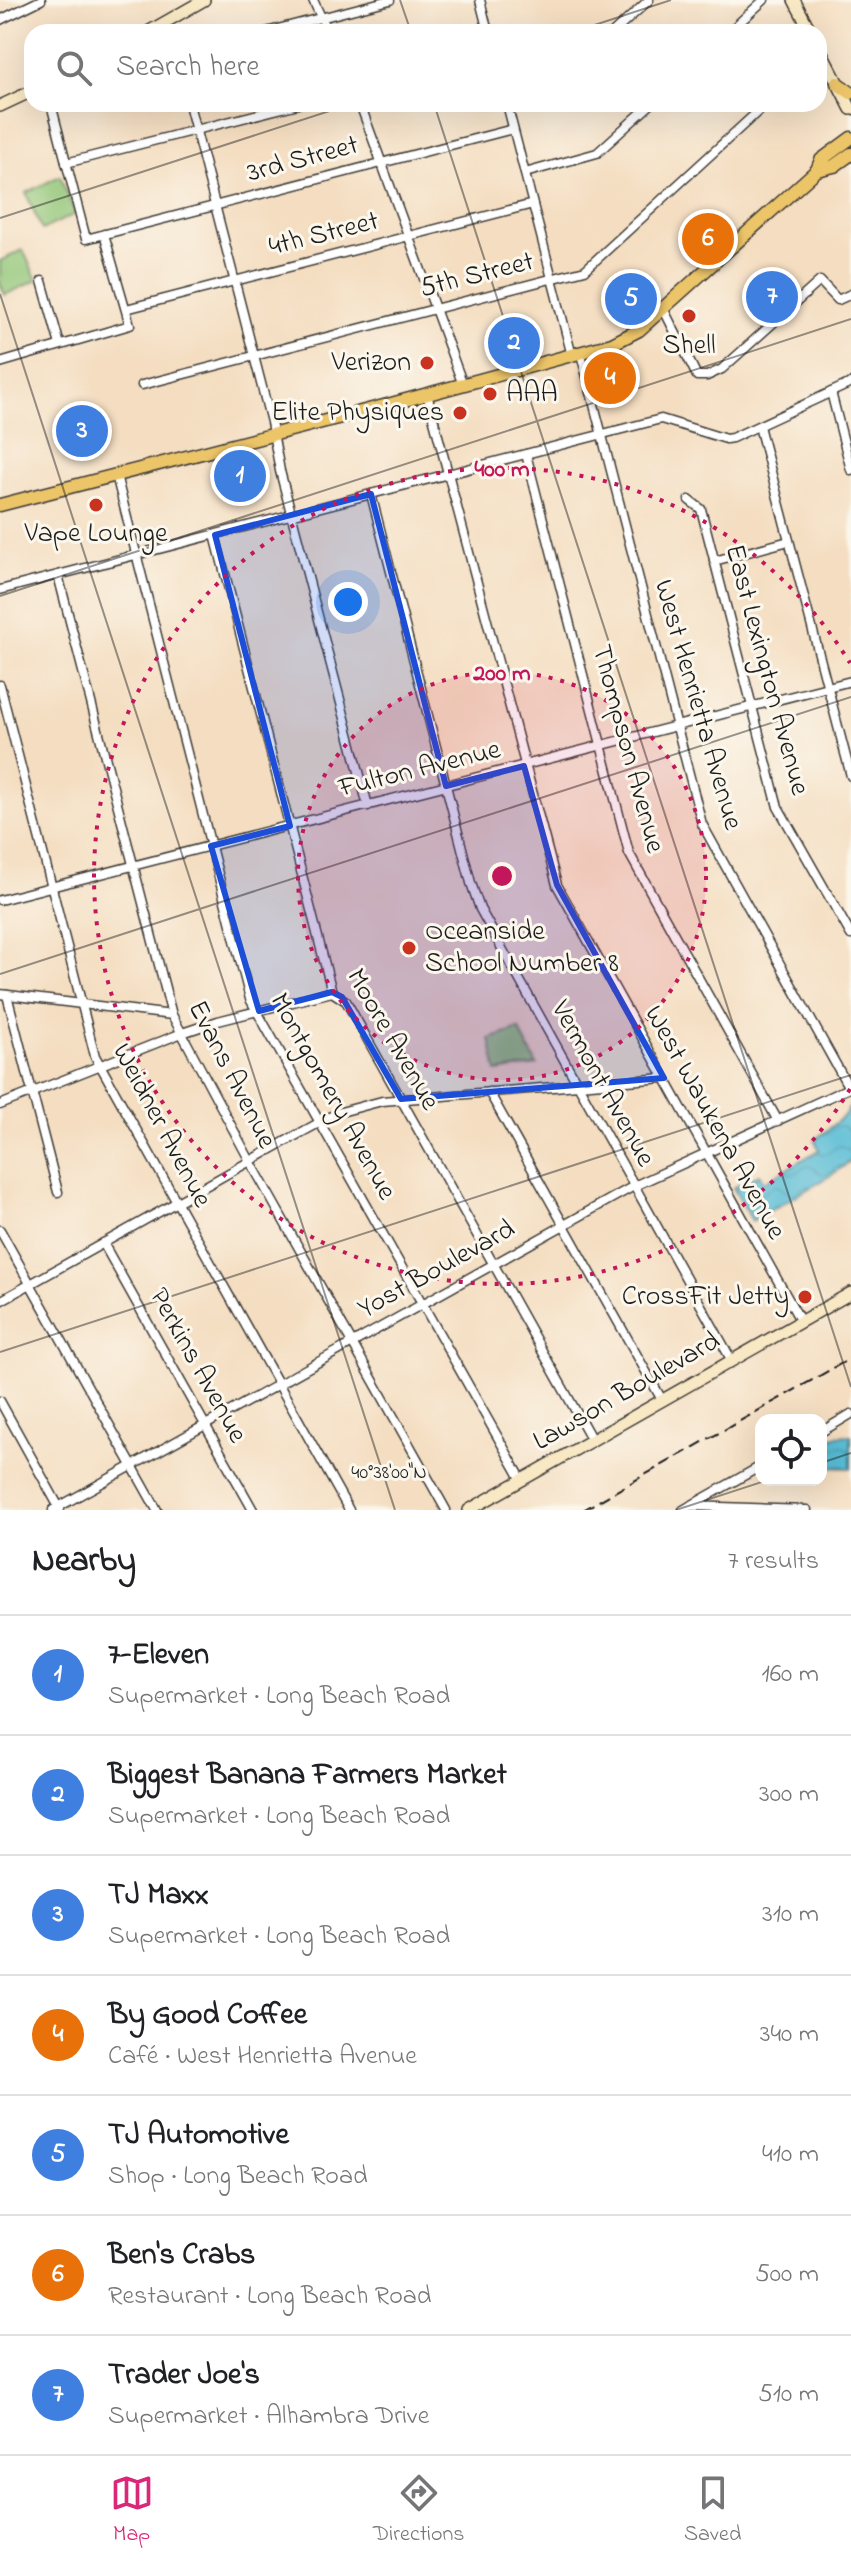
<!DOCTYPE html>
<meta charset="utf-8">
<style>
body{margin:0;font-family:"Indie Flower",sans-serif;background:#f6f6f6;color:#202124}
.controls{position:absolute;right:24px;bottom:24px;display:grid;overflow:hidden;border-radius:16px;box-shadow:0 8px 32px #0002}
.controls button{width:72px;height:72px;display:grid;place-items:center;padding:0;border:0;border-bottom:2px solid #e0e0e0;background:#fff;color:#202124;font:40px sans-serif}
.you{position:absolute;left:348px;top:602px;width:28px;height:28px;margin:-20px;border:6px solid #fff;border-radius:50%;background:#1a73e8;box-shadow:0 0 0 12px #1a73e833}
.badge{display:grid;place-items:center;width:52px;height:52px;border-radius:50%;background:#db2777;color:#fff;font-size:26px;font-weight:700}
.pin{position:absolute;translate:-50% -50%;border:4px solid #fff;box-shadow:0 2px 8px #0006}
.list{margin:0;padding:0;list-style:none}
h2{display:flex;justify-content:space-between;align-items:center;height:104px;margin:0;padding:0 32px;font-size:34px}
h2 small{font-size:26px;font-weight:400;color:#757577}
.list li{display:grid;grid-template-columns:52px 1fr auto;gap:24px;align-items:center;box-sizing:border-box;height:120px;padding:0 32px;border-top:2px solid #e0e0e0}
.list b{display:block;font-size:30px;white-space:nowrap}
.list p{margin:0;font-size:26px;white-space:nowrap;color:#757577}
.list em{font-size:26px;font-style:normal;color:#757577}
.icon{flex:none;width:44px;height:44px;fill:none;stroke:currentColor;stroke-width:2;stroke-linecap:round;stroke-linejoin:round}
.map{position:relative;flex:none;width:851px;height:1510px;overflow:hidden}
.search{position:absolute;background:#fff;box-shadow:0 8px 32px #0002;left:24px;right:24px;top:24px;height:88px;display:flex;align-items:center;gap:20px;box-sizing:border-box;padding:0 28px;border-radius:24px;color:#757577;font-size:30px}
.sheet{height:944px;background:#fff}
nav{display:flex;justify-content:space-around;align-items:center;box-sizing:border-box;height:112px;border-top:2px solid #e0e0e0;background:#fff;font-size:22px;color:#757577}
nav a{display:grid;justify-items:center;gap:4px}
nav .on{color:#db2777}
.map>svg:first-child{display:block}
</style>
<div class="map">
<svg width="851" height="1510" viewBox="0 0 851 1510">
<defs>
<pattern id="water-waves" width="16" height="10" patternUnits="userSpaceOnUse" patternTransform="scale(2)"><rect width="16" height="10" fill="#57bcd5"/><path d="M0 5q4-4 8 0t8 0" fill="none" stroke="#4ba1b6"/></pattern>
</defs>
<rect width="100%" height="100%" fill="#fbf7ec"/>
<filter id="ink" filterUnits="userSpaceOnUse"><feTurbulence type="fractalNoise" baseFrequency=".0125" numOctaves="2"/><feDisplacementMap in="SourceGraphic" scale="16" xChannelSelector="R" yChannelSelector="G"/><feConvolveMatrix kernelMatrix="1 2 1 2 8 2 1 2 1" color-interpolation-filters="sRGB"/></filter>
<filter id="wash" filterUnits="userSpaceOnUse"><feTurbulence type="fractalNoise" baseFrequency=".006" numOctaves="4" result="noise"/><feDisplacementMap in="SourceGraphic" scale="32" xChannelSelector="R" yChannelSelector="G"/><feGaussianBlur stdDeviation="1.8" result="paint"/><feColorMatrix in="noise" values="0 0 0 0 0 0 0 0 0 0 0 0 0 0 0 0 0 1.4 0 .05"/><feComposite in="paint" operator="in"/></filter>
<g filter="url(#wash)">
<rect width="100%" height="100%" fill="#f4ddc0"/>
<!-- garden -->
<g fill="#91c577" stroke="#56704a" stroke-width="2">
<path d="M60,176L75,214L42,230L26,193Z"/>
<path d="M23,250L37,280L5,295L0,283V261Z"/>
<path d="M519,1029L537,1065L497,1072L490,1039Z"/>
</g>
<!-- water -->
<g fill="url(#water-waves)" stroke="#3a6c78" stroke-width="2">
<path d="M851,1105V1161L827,1178L752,1221L733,1188L759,1174L764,1182L819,1150L815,1140L845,1115Z"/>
<path d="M851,1435V1468L821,1467V1443L835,1436Z"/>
</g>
</g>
<g filter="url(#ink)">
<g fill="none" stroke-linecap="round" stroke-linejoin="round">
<defs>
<g id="street">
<path d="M313,0L328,32"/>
<path d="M480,0L488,32"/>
<path d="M0,20L41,0"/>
<path d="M266,32L390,0"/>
<path d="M614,32L649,0"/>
<path d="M729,32L764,0"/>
<path d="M51,104L86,239L513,129"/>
<path d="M189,104L271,422L280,471L368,806"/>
<path d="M360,104L463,385"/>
<path d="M507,104L572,356"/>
<path d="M66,163L298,104"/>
<path d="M525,173L597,153L651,104"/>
<path d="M42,281L60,345"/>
<path d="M663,308L697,376H707L722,369L820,281L838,300L851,294"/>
<path d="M126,309L533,204"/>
<path d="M581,354L702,824L849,1088"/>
<path d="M0,363L130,325L104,234"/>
<path d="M142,385L585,270L766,104"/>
<path d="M831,392L851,470"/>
<path d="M427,394L557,885L801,1322"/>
<path d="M759,426L851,776"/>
<path d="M526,454L629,853L778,1121"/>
<path d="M116,475L250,999L522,1480"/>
<path d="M371,494L471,883L480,909L732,1361"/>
<path d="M689,500L701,509L778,807L851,935"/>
<path d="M215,535L332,992L346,1001L592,1440"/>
<path d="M714,561L789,541"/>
<path d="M58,575L172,1015L250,1161L446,1510"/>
<path d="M0,590L661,419L726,439L732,438L851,383"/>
<path d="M0,685L95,1056L349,1510"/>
<path d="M0,900L851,681"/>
<path d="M0,994L172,1015"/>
<path d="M7,995L58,1192"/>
<path d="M489,1092L662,1400"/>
<path d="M0,1105L182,1033L218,1021L332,992"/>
<path d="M0,1230L157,1510"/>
<path d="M103,1243L253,1510"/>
<path d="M0,1301L295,1136L337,1113L382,1101L664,1078"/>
<path d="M0,1401L60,1509"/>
<path d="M821,1432L851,1414"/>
<path d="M690,1506L807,1510"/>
<path d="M53,1510L634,1186L851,1087"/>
<path d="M683,1510L761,1466"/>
</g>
<g id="secondary">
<path d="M794,0L811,32"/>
<path d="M148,32L204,0"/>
<path d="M819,47L851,109"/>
<path d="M0,106L32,91"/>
<path d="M469,1510L851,1293"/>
</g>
<g id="primary">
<path d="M837,83L851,93"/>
<path d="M817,170L834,166L851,154"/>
<path d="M0,505L380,407L612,344L639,330L817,170L821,160L851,138"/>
</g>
</defs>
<!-- street casing -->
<use href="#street" stroke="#3c3935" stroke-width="11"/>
<!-- secondary casing -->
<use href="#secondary" stroke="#3c3935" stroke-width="14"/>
<!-- primary casing -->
<use href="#primary" stroke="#3c3935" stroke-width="15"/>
<!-- street -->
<use href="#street" stroke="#fff" stroke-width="8"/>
<!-- secondary -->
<use href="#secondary" stroke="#f8e8c3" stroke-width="11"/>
<!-- primary -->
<use href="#primary" stroke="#edc569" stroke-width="12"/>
<!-- rail -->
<path stroke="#1c1c1c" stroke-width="2" stroke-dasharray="12 6" stroke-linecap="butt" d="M583,1510L851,1358"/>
</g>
</g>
<!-- marked area -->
<path fill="#1d4ed8" fill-opacity="0.2" stroke="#1d4ed8" stroke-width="6" stroke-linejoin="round" d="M371,494L446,786L524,766L557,885L664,1078L401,1099L342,997L332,992L259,1011L211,846L290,826L215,535Z"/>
<!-- ticks -->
<path fill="none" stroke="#1c1c1c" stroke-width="2" stroke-opacity="0.45" d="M400,0L411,32M573,32L671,0M434,104L851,1387M0,218L351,104M0,294L395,1510M0,596L851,319M0,974L851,697M0,1352L851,1075M821,1463L851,1453M676,1510L768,1480"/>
<!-- distance rings -->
<circle cx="502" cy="876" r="204" fill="#c2185b" fill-opacity=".12"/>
<g fill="none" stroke="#c2185b" stroke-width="4" stroke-dasharray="4 8">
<circle cx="502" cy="876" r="204"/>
<path d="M850 1089A408 408 0 1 1 850 663"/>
</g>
<!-- markers -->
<g fill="#c8321e" stroke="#fbf7ec" stroke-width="3">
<circle cx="689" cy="316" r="8"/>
<circle cx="427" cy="363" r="8"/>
<circle cx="490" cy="394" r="8"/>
<circle cx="460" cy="413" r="8"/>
<circle cx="96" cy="505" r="8"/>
<circle cx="409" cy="948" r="8"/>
<circle cx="805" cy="1297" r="8"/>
</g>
<g text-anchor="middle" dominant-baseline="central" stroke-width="6" stroke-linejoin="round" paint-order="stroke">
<!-- street labels -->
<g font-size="28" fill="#1c1c1c" stroke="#fbf7ec">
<text transform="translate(303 160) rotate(-15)">3rd Street</text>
<text transform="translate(324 235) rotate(-14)">4th Street</text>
<text transform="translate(477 276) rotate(-14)">5th Street</text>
<text transform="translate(766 670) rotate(75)">East Lexington Avenue</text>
<text transform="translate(697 705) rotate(74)">West Henrietta Avenue</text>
<text transform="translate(627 749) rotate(75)">Thompson Avenue</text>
<text transform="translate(420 770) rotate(-14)">Fulton Avenue</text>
<text transform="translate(392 1040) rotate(60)">Moore Avenue</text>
<text transform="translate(231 1075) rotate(63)">Evans Avenue</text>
<text transform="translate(602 1084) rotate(61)">Vermont Avenue</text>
<text transform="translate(332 1097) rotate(61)">Montgomery Avenue</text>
<text transform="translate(714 1123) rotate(61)">West Waukena Avenue</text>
<text transform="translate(161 1126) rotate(62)">Weidner Avenue</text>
<text transform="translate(437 1270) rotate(-29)">Yost Boulevard</text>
<text transform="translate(197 1366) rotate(61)">Perkins Avenue</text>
<text transform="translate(627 1392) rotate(-30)">Lawson Boulevard</text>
</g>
<!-- poi labels -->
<g font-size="28" fill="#1c1c1c" stroke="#fbf7ec" text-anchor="end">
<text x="689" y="346" text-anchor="middle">Shell</text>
<text x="411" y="363">Verizon</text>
<text x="506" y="394" text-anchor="start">AAA</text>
<text x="444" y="413">Elite Physiques</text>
<text x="96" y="534" text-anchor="middle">Vape Lounge</text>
<text x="425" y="932" text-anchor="start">Oceanside<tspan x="425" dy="32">School Number 8</tspan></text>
<text x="789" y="1297">CrossFit Jetty</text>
</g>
</g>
<g font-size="20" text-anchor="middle" fill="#1c1c1c" stroke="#fbf7ec" stroke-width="6" stroke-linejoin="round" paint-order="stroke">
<text x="389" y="1478">40°38'00"N</text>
</g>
<circle cx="502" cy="876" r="12" fill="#c2185b" stroke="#fbf7ec" stroke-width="4"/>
<g font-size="24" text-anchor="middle" font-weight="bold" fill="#c2185b" stroke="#fbf7ec" stroke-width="6" stroke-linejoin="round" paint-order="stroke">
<text x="502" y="476">400 m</text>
<text x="502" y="680">200 m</text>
</g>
</svg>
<div class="controls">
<button><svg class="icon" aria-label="locate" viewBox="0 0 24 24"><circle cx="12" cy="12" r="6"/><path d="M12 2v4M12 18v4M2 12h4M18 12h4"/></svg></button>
</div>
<div class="you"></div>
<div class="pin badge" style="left:240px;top:476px;background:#3f7fe0">1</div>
<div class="pin badge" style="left:514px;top:343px;background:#3f7fe0">2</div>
<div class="pin badge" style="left:82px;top:431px;background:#3f7fe0">3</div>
<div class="pin badge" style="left:610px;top:378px;background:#e8710a">4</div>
<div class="pin badge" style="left:631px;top:299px;background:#3f7fe0">5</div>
<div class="pin badge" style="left:708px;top:239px;background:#e8710a">6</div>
<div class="pin badge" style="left:772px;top:297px;background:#3f7fe0">7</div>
<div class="search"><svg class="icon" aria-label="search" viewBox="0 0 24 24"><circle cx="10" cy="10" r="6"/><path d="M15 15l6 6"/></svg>Search here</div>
</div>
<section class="sheet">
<h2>Nearby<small>7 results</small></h2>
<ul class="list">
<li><span class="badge" style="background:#3f7fe0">1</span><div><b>7-Eleven</b><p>Supermarket · Long Beach Road</p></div><em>160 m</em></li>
<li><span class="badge" style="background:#3f7fe0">2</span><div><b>Biggest Banana Farmers Market</b><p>Supermarket · Long Beach Road</p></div><em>300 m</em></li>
<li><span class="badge" style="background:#3f7fe0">3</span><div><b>TJ Maxx</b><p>Supermarket · Long Beach Road</p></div><em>310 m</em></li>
<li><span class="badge" style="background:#e8710a">4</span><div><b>By Good Coffee</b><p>Café · West Henrietta Avenue</p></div><em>340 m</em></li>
<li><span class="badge" style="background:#3f7fe0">5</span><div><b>TJ Automotive</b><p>Shop · Long Beach Road</p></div><em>410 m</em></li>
<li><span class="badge" style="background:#e8710a">6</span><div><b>Ben's Crabs</b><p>Restaurant · Long Beach Road</p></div><em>500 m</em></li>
<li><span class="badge" style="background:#3f7fe0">7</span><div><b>Trader Joe's</b><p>Supermarket · Alhambra Drive</p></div><em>510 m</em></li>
</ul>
</section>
<nav>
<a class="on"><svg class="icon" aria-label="map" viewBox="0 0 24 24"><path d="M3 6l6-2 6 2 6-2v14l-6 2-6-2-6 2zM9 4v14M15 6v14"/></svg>Map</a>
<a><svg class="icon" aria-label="directions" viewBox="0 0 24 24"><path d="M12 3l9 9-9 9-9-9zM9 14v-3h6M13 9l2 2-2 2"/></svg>Directions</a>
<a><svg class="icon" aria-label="saved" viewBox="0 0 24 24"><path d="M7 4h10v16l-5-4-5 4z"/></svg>Saved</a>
</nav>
